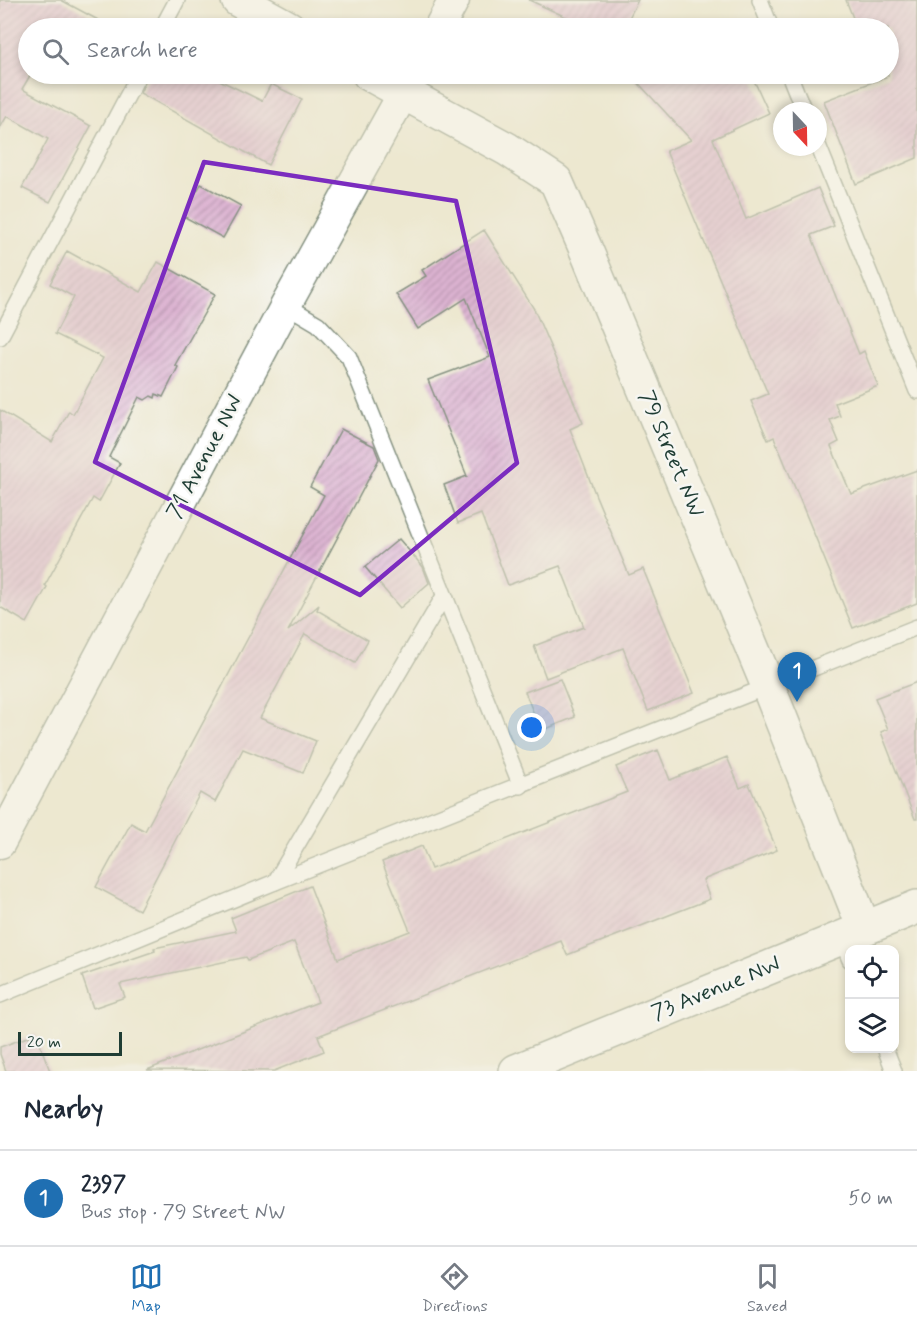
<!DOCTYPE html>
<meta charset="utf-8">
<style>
body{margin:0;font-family:Mynerve,sans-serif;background:#f2f2f3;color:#1f2937}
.controls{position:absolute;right:18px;bottom:18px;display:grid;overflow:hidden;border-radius:12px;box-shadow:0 3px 9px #0003}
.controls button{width:54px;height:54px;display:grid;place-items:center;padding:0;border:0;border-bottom:2px solid #e0e1e3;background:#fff;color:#1f2937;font:30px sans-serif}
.compass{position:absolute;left:773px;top:102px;width:54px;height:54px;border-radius:50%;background:#fff;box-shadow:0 3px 9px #0003;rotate:158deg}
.scale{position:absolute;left:18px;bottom:15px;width:104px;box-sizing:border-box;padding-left:6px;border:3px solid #1f3d34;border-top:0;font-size:16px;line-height:21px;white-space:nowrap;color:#1f3d34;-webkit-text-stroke:4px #f6f6f2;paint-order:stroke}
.you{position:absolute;left:532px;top:728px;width:21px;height:21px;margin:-15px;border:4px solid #fff;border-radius:50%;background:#1a73e8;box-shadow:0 0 0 9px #1a73e833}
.badge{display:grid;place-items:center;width:39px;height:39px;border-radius:50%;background:#1f6fb2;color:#fff;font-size:20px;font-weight:700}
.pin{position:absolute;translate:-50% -50px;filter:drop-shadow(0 2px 3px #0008)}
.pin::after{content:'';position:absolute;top:32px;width:21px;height:18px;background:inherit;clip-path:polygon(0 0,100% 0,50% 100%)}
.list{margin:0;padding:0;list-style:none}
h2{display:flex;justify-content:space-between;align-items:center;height:78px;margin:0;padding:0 24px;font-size:26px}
h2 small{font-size:20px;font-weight:400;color:#747a83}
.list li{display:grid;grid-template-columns:39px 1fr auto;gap:18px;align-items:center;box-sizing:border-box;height:96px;padding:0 24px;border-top:2px solid #e0e1e3}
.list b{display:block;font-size:22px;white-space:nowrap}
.list p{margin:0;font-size:20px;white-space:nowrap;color:#747a83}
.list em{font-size:20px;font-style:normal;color:#747a83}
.icon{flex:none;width:33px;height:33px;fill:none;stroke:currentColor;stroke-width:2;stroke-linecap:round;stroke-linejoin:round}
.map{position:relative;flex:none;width:917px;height:1071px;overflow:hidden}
.search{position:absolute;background:#fff;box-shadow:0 3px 9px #0003;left:18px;right:18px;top:18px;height:66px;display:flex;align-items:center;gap:15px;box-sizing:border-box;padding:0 21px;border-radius:33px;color:#747a83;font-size:22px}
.sheet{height:174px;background:#fff}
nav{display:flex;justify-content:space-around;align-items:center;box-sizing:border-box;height:84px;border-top:2px solid #e0e1e3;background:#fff;font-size:16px;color:#747a83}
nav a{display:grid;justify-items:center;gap:3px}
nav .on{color:#1f6fb2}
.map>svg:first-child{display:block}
</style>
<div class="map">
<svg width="917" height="1071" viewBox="0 0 917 1071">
<defs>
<pattern id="building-hatch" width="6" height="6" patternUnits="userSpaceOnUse" patternTransform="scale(1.5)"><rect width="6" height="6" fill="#ddb3d2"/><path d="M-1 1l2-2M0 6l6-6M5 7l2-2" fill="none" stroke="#b393ab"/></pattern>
</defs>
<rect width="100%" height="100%" fill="#f6f6f2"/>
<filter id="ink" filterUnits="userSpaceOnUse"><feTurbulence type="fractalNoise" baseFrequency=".0167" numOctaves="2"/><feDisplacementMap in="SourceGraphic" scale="12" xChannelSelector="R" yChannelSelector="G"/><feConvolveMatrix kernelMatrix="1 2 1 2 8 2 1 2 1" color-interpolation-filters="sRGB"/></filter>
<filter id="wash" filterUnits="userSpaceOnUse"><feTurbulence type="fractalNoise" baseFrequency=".008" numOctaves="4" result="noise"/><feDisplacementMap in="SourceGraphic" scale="24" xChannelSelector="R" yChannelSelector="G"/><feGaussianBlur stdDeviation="1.35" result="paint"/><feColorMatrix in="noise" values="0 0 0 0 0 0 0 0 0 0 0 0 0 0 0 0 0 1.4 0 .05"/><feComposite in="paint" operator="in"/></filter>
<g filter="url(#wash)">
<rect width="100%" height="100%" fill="#ede8d0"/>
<g id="blocks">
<!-- building -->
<g fill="url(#building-hatch)">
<path d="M0,0H61L113,28H28V74H31L22,89L91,126L50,202L22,188L48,139L7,116L0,128Z"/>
<path d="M529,0H638L624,28H571L575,21Z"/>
<path d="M846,0H917V158L856,184L824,101L888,76V28H857Z"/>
<path d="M149,74H207L262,101L271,84L302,99L268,165L140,93Z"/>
<path d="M630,74H751L769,113L713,139L746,219L818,188L834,226L811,235L859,354L864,351L878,386L835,403L840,416L830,420L839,442L831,446L851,494L917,470V603L853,628L774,437L768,440L751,401L768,394L666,151L691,140Z"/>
<path d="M201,184L241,206L223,238L183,216Z"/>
<path d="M484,230L534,309L583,423L570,429L596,496L629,575L643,569L694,693L648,711L623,648L546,678L534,646L584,627L560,566L508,585L481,514L458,523L444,485L467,476L428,380L490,357L466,298L418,329L396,294L426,276L422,270Z"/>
<path d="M67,251L141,292L158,262L215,294L175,365L178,367L163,397L156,394L155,398L151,396L145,400L139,397L109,457L120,463L99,502L93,498L45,585L47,587L27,623L0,607V410L52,442L69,411L73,414L103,358L55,334L74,297L50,284Z"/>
<path d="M341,429L374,446L379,459L288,631L319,605L317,610L368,640L355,663L305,634L260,718L316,741L303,773L243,749L215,802L200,793L139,910L96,887L131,823L145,831L173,779L324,495L310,487Z"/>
<path d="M399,539L423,567L429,583L400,608L365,567Z"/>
<path d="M560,679L575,717L541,731L525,692Z"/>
<path d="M917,682V819H915L881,732L888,729L875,698Z"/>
<path d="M658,750L670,780L727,757L740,788L749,784L777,850L703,880L710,899L567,955L561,941L318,1036L324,1051L274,1071L147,1070L318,1002L294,942L248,960L246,957L120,984L125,997L93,1008L82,976L155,951L154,948L236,931L231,918L310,886L338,959L410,931L382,862L422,846L431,869L627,792L616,767Z"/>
<path d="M36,1034L50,1071H6L0,1054V1047Z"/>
</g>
</g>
</g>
<g filter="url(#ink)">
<use href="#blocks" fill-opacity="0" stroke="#869282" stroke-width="1.5"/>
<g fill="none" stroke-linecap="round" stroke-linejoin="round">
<defs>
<g id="service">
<path d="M760,0L771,28"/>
<path d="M162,28L177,0"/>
<path d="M789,74L804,111"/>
<path d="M818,145L917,391"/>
<path d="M286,305L318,324L349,357L521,786"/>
<path d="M0,337L139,74"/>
<path d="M275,882L444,596"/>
<path d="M841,938L850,960"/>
<path d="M0,995L275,882L917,627"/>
<path d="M885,1048L894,1071"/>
</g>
<g id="minor">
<path d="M439,28L454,0"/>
<path d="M0,843L286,305L414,74"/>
</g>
<g id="tertiary">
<path d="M238,0L289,28"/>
<path d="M369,74L507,149L556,181L584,245L768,686L864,928"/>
<path d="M516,1071L917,907"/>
</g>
</defs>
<!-- service casing -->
<use href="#service" stroke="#869282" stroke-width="18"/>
<!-- minor casing -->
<use href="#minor" stroke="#869282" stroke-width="33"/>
<!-- tertiary casing -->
<use href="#tertiary" stroke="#869282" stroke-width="36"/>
<!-- service -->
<use href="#service" stroke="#fff" stroke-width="15"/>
<!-- minor -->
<use href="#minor" stroke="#fff" stroke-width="30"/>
<!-- tertiary -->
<use href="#tertiary" stroke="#fff" stroke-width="33"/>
</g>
</g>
<!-- marked area -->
<path d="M0 0H917V1071H0ZM204,162L456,201L517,463L360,595L95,462Z" fill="#ede8d0" fill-opacity=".55" fill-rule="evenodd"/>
<path fill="none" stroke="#7b2cbf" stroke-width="4.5" stroke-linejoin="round" d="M204,162L456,201L517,463L360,595L95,462Z"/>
<g text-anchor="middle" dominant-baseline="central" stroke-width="5" stroke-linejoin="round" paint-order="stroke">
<!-- street labels -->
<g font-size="22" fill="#1f3d34" stroke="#f6f6f2">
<text transform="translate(671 454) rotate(67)">79 Street NW</text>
<text transform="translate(205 457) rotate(-62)">71 Avenue NW</text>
<text transform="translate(716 989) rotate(-22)">73 Avenue NW</text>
</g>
</g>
</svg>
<div class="controls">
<button><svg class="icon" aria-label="locate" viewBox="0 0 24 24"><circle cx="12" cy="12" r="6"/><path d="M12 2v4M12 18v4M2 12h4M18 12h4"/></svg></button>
<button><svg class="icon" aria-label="layers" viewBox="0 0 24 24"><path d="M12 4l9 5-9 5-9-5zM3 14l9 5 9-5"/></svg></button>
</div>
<svg class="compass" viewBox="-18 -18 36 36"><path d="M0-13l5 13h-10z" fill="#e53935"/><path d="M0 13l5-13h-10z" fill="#747a83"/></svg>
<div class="scale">20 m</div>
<div class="you"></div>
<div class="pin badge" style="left:797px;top:702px">1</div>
<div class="search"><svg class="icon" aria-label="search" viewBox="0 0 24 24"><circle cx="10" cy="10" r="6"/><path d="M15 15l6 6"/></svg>Search here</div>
</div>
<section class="sheet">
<h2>Nearby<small></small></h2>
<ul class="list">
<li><span class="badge">1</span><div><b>2397</b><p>Bus stop · 79 Street NW</p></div><em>50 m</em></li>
</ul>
</section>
<nav>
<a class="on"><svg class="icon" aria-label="map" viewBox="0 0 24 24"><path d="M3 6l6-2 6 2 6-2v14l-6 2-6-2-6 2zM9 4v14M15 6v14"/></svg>Map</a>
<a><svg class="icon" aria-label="directions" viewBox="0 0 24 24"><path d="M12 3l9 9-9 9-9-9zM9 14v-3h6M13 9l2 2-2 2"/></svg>Directions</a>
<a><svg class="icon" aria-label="saved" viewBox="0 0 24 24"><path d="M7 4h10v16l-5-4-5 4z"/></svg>Saved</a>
</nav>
